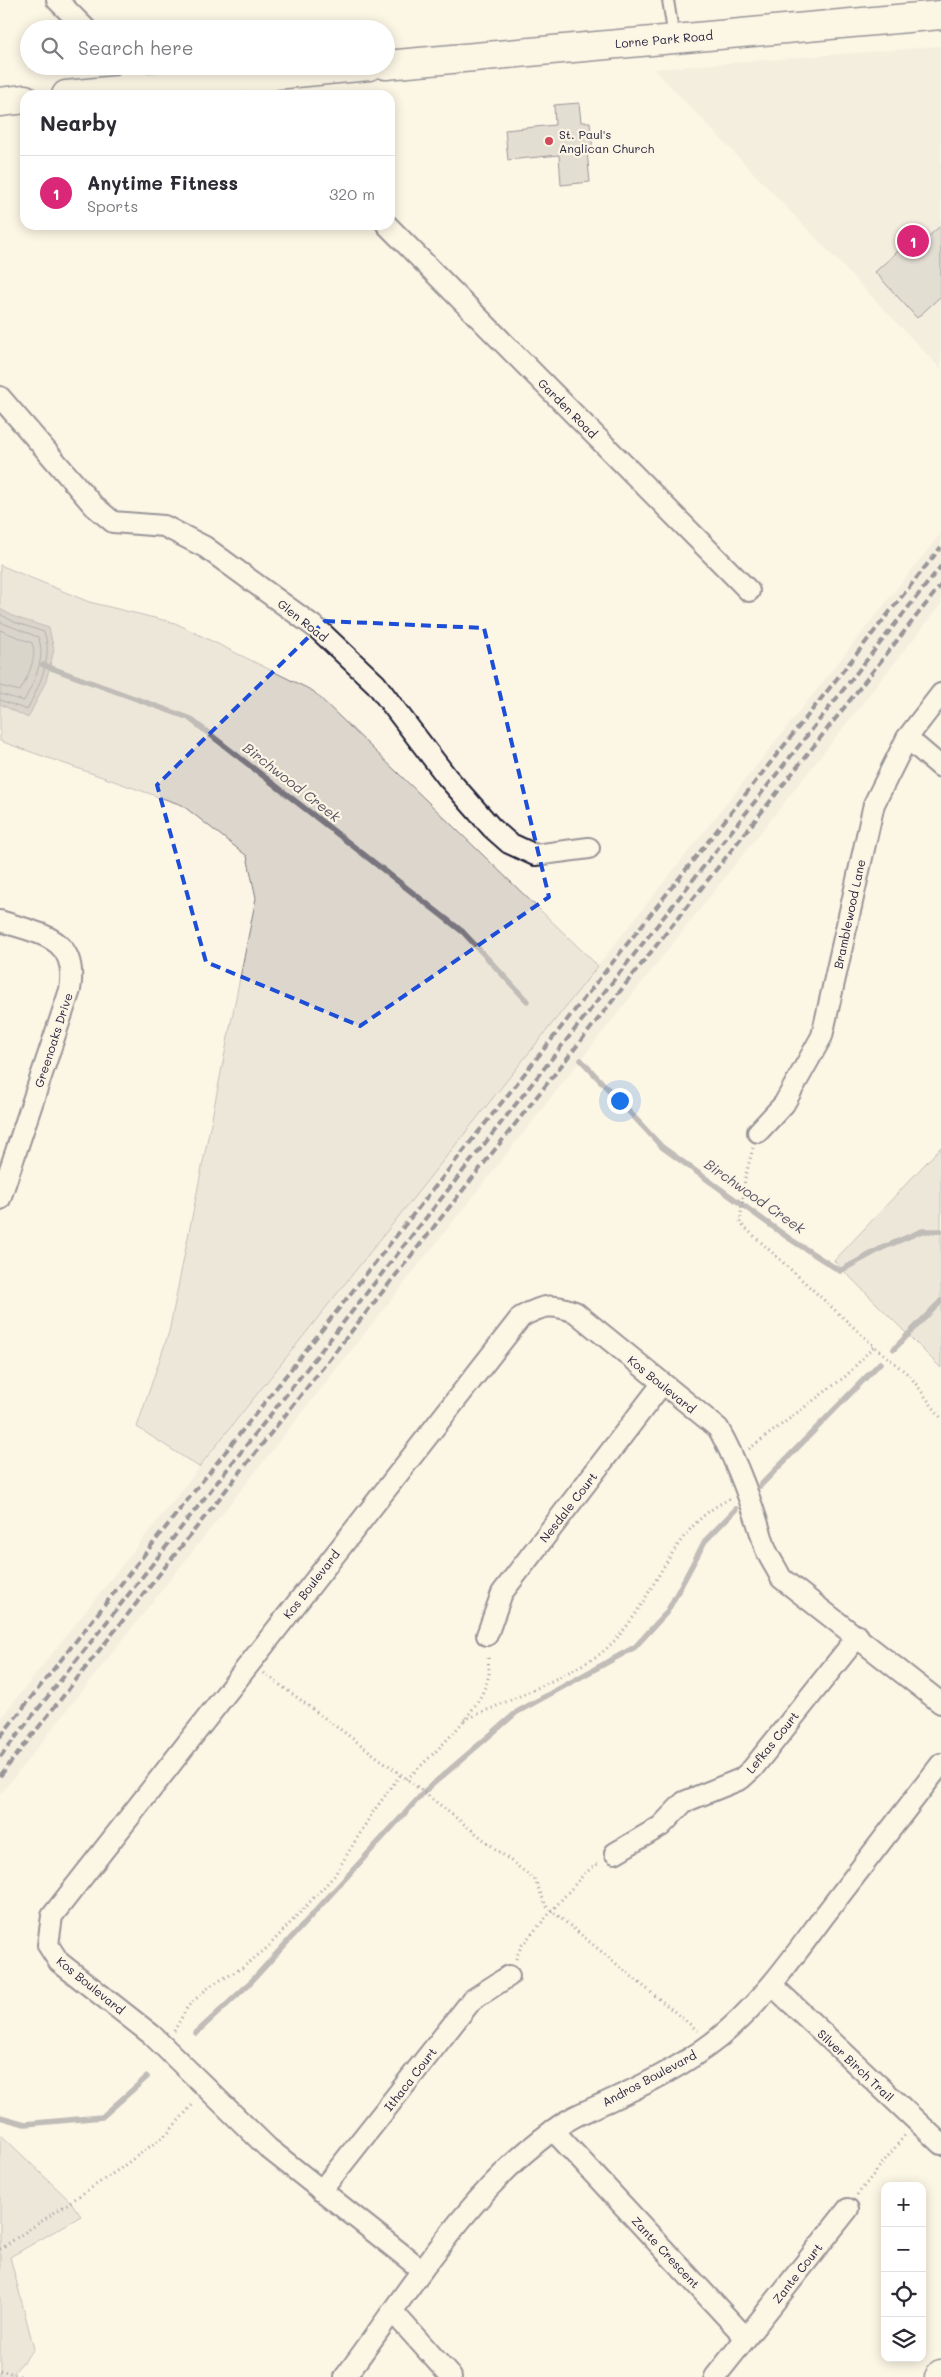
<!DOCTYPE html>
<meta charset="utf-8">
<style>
body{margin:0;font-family:Mali,sans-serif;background:#f7f7f7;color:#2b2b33}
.controls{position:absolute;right:15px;bottom:15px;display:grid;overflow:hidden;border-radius:10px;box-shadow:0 2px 12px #0003}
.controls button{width:45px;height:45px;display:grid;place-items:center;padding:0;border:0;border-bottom:1px solid #e1e1e2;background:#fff;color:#2b2b33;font:25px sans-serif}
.you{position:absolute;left:619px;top:1100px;width:18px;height:18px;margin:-12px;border:4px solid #fff;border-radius:50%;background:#1a73e8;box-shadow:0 0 0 8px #1a73e833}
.badge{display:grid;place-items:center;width:32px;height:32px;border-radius:50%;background:#db2777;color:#fff;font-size:16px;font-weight:700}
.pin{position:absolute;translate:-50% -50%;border:2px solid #fff;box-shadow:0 1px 5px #0006}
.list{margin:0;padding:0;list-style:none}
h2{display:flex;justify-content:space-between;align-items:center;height:65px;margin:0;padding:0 20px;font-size:21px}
h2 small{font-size:16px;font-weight:400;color:#7c7c81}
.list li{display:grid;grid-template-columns:32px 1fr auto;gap:15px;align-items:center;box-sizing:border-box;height:75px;padding:0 20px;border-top:1px solid #e1e1e2}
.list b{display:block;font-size:19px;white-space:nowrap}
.list p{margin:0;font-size:16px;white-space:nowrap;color:#7c7c81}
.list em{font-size:16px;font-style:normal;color:#7c7c81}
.icon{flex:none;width:28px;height:28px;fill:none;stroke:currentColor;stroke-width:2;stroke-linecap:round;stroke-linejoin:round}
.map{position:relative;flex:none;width:941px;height:2377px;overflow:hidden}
.search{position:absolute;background:#fff;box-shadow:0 2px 12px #0003;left:20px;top:20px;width:375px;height:55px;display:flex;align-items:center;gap:12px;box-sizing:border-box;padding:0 18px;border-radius:28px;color:#7c7c81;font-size:19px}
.panel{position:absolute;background:#fff;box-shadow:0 2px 12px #0003;left:20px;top:90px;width:375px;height:140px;border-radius:15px}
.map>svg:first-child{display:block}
</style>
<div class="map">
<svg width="941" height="2377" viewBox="0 0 941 2377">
<rect width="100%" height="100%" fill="#fcf5e5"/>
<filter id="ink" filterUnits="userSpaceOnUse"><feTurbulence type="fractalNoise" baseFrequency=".02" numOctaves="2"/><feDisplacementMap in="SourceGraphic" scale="10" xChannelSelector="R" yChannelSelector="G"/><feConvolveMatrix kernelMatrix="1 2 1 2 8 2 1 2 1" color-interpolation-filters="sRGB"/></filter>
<g filter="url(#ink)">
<!-- built -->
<g fill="#ece5d8">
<path d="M941,46V369L654,69Z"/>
<path d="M941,533V604L0,1795V1719Z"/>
</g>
<!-- green -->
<g fill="#dcd6cc" stroke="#7f7c84">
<path d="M0,565L89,602L175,623L313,691L598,966L199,1467L137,1427L169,1332L256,898L247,856L182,805L0,741Z"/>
<path d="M941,1147V1368L834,1261Z"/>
<path d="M0,2134L70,2201L81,2216L10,2257L34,2349L10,2377H0Z"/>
</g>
<!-- water -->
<path fill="#b2adab" stroke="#78757e" d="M0,609L15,617L49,628L54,650L46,681L28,718L0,704Z"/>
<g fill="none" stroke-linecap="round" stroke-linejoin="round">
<!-- shore -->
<g stroke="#5c5a68" stroke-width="1">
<path d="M0,614L14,622L44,632C54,658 38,687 27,710L0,700"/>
<path d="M0,622L38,637C47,658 33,683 24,701L0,694"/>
<path d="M0,630L32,643C38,657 27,678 20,691L0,686"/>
</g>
<!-- stream -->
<g stroke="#78757e" stroke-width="5.5">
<path d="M43,665L189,718L463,932L527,1001"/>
<path d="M581,1060L662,1147L790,1239L840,1271L882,1248L922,1231H941"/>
<path d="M894,1349L941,1301"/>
<path d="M760,1486L880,1363"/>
<path d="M196,2033L249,1984L426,1790L517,1712L635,1647L667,1612L705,1541L736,1509"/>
<path d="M0,2117L25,2124L102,2117L147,2077"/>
</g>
</g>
<!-- building -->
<g fill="#c6c1bb" stroke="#22223b">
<path d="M579,103L581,122H590L593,152H587L590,182L561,185L559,155L508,160L505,130L555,125L554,105Z"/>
<path d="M941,225V296L917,318L875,272L919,232L925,240Z"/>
</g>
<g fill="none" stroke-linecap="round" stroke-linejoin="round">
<defs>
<path id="lane" d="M668,0L674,38"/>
<g id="street">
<path d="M57,0L86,29"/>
<path d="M124,66L145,87"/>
<path d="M262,76L267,95"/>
<path d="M387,225L749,591"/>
<path d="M0,397L94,506L113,522L164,526L205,547L319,630L376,684L447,777L492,828L509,843L535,855L589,848"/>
<path d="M907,738L941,767"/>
<path d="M0,921C40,934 79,937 70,990L0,1199"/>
<path d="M758,1132L784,1104L822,1036L874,804L907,738L941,694"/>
<path d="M487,1635L502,1593L662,1384"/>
<path d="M615,1853L661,1826L684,1802L741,1779L753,1768L858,1636"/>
<path d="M772,1985L941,2144"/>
<path d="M553,2130L746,2338L715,2377"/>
<path d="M321,2191L472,2000L509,1976"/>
<path d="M422,2270L268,2148L152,2035L59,1962L48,1945L52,1916L521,1317C543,1305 551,1303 575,1312L718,1428C739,1465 753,1507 765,1547C768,1557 777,1568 781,1578L941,1703"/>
<path d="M393,2312L451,2377"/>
<path d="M746,2338L848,2209"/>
<path d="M345,2377C406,2295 469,2191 552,2131C571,2116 592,2109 613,2099C653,2081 696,2059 729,2029C766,1996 794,1956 824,1916C863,1866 902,1815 941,1764"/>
</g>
<g id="secondary">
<path d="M386,65L941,15"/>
<path d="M66,95L369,66"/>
<path d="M0,102L25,99"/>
</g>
<path id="primary" d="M939,2377L941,2374"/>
</defs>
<!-- lane casing -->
<use href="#lane" stroke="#22223b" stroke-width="14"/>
<!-- street casing -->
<use href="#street" stroke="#22223b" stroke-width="24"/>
<!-- secondary casing -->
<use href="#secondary" stroke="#22223b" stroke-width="31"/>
<!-- primary casing -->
<use href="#primary" stroke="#22223b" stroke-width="31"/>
<!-- path -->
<g stroke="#22223b" stroke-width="3" stroke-dasharray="1 4" stroke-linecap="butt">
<path d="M753,1148L745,1178L740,1223L874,1346L910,1376L941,1418"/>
<path d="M749,1449L846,1376L874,1346"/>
<path d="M264,1673L407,1779L535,1880L546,1906L698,2031"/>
<path d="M464,1720C499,1705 533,1691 567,1673C578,1667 590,1661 600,1654C653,1613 666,1527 730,1499"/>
<path d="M407,1779C433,1754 484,1709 489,1673C489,1667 488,1660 488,1654"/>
<path d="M516,1959L521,1946L585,1873L599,1863"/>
<path d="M174,2031L188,2006L210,1986L242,1968L267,1948L334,1876L373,1812L401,1774"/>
<path d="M857,2195L905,2135"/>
<path d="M0,2249L121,2168L168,2133L194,2103"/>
<path d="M0,2370L24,2377"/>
</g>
<!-- lane -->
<use href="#lane" stroke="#fcf5e5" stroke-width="10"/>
<!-- street -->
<use href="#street" stroke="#fcf5e5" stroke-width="20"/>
<!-- secondary -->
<use href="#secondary" stroke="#fcf5e5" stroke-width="28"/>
<!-- primary -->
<use href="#primary" stroke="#fcf5e5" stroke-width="28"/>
<!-- rail -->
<g stroke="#22223b" stroke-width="4" stroke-dasharray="8 4" stroke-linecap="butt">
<path d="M0,1737L941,547"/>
<path d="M0,1757L941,566"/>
<path d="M0,1776L941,585"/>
</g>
</g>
</g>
<!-- marked area -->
<path d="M0 0H941V2377H0ZM325,621L484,628L549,897L360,1026L206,962L157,785Z" fill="#fcf5e5" fill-opacity=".55" fill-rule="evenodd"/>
<path fill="none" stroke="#1d4ed8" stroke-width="4" stroke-dasharray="10 6" stroke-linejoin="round" d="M325,621L484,628L549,897L360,1026L206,962L157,785Z"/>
<!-- markers -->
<circle fill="#d1495b" stroke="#fcf5e5" stroke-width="2" cx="549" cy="141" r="5"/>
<g text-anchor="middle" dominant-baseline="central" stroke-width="4.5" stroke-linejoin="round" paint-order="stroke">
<!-- street labels -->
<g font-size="12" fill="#22223b" stroke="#fcf5e5">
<text transform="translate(664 39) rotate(-5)">Lorne Park Road</text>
<text transform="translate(568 408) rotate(45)">Garden Road</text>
<text transform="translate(303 620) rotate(38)">Glen Road</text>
<text transform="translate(849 914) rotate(-78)">Bramblewood Lane</text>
<text transform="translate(53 1040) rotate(-72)">Greenoaks Drive</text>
<text transform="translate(662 1384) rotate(39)">Kos Boulevard</text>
<text transform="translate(568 1507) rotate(-52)">Nesdale Court</text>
<text transform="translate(311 1584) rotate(-52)">Kos Boulevard</text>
<text transform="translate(772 1742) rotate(-51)">Lefkas Court</text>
<text transform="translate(91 1985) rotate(39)">Kos Boulevard</text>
<text transform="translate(856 2065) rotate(43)">Silver Birch Trail</text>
<text transform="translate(649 2078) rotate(-28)">Andros Boulevard</text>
<text transform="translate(410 2079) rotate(-52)">Ithaca Court</text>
<text transform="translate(666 2252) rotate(47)">Zante Crescent</text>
<text transform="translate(797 2273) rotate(-52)">Zante Court</text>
</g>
<!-- poi labels -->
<g font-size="12" fill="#22223b" stroke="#fcf5e5" text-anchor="start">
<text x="559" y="134">St. Paul's<tspan x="559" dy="14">Anglican Church</tspan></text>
</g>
<!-- water labels -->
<g font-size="14" font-style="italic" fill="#545362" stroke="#fcf5e5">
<text transform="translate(292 782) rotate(38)">Birchwood Creek</text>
<text transform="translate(755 1196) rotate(35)">Birchwood Creek</text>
</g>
</g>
</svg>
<div class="controls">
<button>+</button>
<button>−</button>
<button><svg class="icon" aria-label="locate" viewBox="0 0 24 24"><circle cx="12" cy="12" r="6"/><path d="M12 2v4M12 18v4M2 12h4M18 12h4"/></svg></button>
<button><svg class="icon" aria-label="layers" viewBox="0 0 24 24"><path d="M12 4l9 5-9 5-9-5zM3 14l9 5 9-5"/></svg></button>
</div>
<div class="you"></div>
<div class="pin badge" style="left:913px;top:241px">1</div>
<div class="search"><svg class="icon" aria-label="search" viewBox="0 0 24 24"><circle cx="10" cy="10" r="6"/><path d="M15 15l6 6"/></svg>Search here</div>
<section class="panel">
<h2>Nearby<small></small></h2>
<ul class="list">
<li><span class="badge">1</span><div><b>Anytime Fitness</b><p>Sports</p></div><em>320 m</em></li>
</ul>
</section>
</div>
